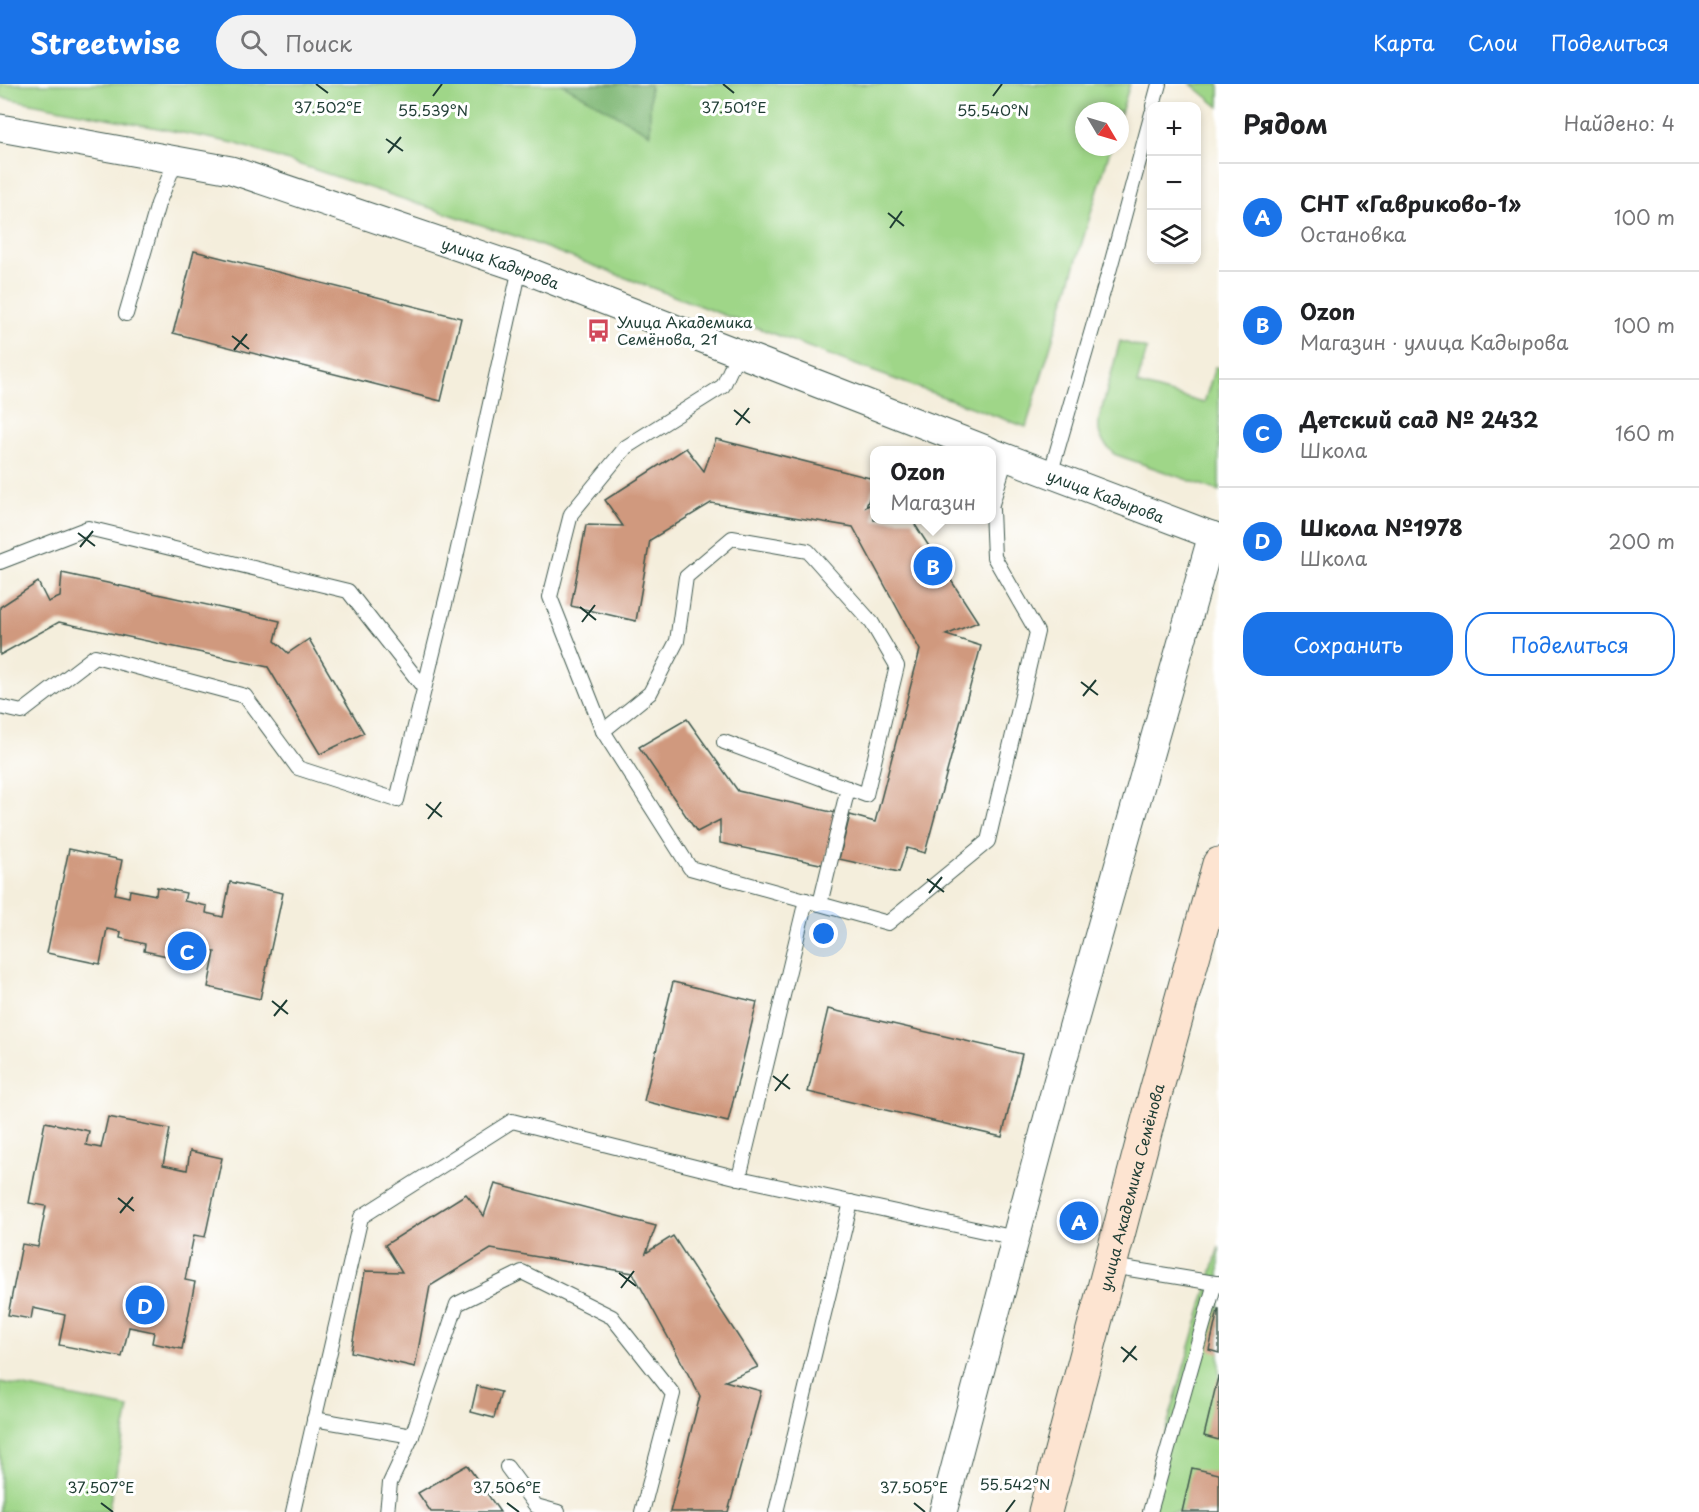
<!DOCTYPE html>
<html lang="ru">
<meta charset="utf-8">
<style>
body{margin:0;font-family:"Playpen Sans",sans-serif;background:#f2f2f2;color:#202124}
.controls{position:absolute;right:18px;top:18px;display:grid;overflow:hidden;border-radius:12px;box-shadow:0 3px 9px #0003}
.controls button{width:54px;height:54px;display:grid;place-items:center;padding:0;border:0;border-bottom:2px solid #e0e0e0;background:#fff;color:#202124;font:30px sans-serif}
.compass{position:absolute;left:1075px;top:18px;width:54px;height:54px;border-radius:50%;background:#fff;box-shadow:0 3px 9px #0003;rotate:128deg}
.you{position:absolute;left:824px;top:850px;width:21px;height:21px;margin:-15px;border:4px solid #fff;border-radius:50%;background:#1a73e8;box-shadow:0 0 0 9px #1a73e833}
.badge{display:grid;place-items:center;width:39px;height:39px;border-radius:50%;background:#1a73e8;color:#fff;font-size:20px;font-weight:700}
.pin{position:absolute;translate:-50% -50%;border:3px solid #fff;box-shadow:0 2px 6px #0006}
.popup{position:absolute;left:870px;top:362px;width:126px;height:78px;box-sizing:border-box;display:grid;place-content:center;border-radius:12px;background:#fff;filter:drop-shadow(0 2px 4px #0005);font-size:20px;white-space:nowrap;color:#757577}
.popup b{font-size:22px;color:#202124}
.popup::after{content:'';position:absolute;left:50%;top:100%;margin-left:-12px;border:12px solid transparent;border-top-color:#fff}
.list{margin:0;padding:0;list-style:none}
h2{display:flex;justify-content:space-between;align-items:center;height:78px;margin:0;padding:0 24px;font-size:26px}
h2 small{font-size:20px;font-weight:400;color:#757577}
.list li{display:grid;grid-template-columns:39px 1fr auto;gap:18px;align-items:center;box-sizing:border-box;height:108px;padding:0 24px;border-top:2px solid #e0e0e0}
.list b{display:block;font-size:22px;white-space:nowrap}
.list p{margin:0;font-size:20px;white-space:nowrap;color:#757577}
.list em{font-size:20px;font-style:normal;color:#757577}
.actions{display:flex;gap:12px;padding:18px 24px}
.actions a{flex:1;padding:14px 0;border:2px solid #1a73e8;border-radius:24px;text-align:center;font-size:21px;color:#1a73e8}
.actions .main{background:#1a73e8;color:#fff}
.icon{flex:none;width:33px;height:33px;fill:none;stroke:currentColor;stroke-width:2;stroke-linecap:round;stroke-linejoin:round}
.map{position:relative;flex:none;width:1219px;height:1428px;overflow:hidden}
header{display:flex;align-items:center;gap:36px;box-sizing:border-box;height:84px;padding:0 30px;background:#1a73e8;color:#fff}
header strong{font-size:28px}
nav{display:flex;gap:33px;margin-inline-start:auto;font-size:21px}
.search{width:420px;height:54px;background:#f2f2f2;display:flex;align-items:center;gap:15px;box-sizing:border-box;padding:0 21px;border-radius:33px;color:#757577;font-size:22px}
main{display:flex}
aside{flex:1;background:#fff}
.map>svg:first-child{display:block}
</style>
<header>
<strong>Streetwise</strong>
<div class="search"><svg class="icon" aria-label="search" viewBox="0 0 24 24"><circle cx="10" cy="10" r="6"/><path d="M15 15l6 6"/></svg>Поиск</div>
<nav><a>Карта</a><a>Слои</a><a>Поделиться</a></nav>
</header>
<main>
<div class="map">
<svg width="1219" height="1428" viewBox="0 0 1219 1428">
<rect width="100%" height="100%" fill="#fff"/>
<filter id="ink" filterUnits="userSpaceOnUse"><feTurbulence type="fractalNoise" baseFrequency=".0167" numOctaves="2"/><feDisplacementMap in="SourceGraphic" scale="12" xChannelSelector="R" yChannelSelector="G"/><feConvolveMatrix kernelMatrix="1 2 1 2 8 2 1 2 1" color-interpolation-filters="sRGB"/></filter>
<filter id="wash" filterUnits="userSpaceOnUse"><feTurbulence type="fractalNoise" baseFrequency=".008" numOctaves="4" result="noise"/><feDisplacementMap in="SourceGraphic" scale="24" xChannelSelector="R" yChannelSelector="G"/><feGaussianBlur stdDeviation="1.35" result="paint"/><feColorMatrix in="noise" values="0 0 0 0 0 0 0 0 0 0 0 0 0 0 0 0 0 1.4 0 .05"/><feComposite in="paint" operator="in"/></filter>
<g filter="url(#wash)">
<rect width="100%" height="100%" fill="#f4eedc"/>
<!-- green -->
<g fill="#9fd688" stroke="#5f8a5e" stroke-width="1.5">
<path d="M0,0H1130L1120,32V27H1084V63H1111L1026,343L864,284L515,152L234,59L0,13Z"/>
<path d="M1191,0H1219V23Z"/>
<path d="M1120,257L1147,265L1137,300L1204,319L1215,283L1219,284V407L1114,370C1103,358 1097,353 1099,336Z"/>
<path d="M1219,1163V1428H1142Z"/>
<path d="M0,1298L129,1324L108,1428H0Z"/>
</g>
<!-- forest -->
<path fill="#7fb774" stroke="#4f7a54" stroke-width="1.5" d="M562,0H650V50Z"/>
<g id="blocks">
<!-- building -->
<g fill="#d0997e">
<path d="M194,167L461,234L441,317L173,249Z"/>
<path d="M716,355L874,395V402L866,423L874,418V436H912L978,538L946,551L981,562L925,769L907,764L899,788L839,775L850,731L875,738L920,566L853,443L711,419L650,456L636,537L571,522L586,441L623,442L605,416L686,364L704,387Z"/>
<path d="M62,489L280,537L275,557L288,569L309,555L364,649L320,670L268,583L59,538L0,571V523L38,498L48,518L60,513Z"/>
<path d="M687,635L738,707L836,729L825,781L720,759V736L697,748L639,663Z"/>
<path d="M69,765L122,776L115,810L129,813L130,806L156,811L157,803L186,809L184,817L207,822L206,829L223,833L230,798L283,809L260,915L208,903L215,868L198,865L197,871L174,866L172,873L144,867L145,860L120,854L121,848L107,845L100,880L47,869Z"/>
<path d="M673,898L757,918L728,1038L644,1017Z"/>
<path d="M828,925L1022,970L1002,1053L808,1008Z"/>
<path d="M108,1033L170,1045L163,1081L187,1086L190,1067L222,1074L205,1153L194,1151L185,1196L195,1198L182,1265L152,1259L154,1248L129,1243L122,1273L59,1261L65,1231L33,1224L31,1235L8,1231L22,1160L38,1163L46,1122L29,1119L45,1038L89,1047L86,1061L101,1064Z"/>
<path d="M495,1100L656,1142L646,1169L673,1152L758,1283L725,1297L761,1307L728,1428H670L700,1312L633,1189L491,1165L430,1202L415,1283L351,1268L365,1187L402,1188L385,1161L466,1110L484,1132Z"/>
<path d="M1218,1226H1219V1269L1209,1266Z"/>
<path d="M1218,1293H1219V1356L1204,1352Z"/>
<path d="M477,1302L501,1308L494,1334L471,1328Z"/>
<path d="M467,1381L500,1428H431L418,1409Z"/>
<path d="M1192,1384L1219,1390V1428H1182Z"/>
</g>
</g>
</g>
<g filter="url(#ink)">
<use href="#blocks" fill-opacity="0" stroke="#3f584d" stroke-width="1.5"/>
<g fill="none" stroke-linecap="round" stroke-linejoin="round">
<defs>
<g id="service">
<path d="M1153,22L1159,0"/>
<path d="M126,230L158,120L176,76"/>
<path d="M738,269L723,302L626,363L571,430L550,513L603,647L690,784L888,839L988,757L1037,548L994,473L992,426"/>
<path d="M1050,391L1110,184L1152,29"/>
<path d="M992,420L1006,374"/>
<path d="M0,478L88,444L348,507L424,604"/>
<path d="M0,623L22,628L95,572L245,612L298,684L397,716L453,487L520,184"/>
<path d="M603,647L650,609L677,557L686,493L732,454L808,467L872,539L897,582L866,711L724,658"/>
<path d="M820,820L848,704"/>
<path d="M739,1094L806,816"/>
<path d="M1111,1182L1215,1199"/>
<path d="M314,1335L412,1352L457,1220L522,1188L612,1233L673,1310L642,1428"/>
<path d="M507,1383L536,1422L558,1428"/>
<path d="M293,1428L361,1133L512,1037L739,1094L1016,1154"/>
<path d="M387,1428L390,1399L412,1352"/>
<path d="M776,1428L851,1118"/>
<path d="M1150,1428L1215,1199H1219"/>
</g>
<g id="minor">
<path id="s1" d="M0,44L231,86L520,184L988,366"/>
<path id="s2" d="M992,368L1219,454"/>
<path d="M943,1428L1057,998L1212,451"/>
</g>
<g id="secondary">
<path id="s3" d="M1045,1428L1153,1018L1219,780"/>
</g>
</defs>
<!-- service casing -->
<use href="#service" stroke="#3f584d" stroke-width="16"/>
<!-- minor casing -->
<use href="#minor" stroke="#3f584d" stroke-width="29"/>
<!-- secondary casing -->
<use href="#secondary" stroke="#3f584d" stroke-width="35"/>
<!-- service -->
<use href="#service" stroke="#fff" stroke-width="14"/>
<!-- minor -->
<use href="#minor" stroke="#fff" stroke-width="27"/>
<!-- secondary -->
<use href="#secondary" stroke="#fde4d1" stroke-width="33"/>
</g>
</g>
<!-- ticks -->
<path fill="none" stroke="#1f3d34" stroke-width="2" d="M316,0L328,9M723,0L734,9M433,12L442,0M993,12L1002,0M386,55L403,67M388,69L401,53M888,129L904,142M890,144L902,127M232,252L249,265M234,266L247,250M734,326L750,339M736,341L749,324M78,449L95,462M80,463L93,447M580,523L596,536M582,538L595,521M1081,598L1098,611M1083,612L1096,596M426,720L442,733M428,735L441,718M927,795L944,808M929,809L942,793M272,917L288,930M274,932L287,916M773,992L790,1005M775,1007L788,990M118,1114L134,1127M120,1129L133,1113M619,1189L636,1202M621,1204L634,1187M1121,1263L1137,1276M1123,1278L1136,1262M101,1419L113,1428M507,1419L519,1428M914,1419L925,1428M1006,1428L1015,1416"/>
<!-- icons -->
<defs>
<symbol id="bus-bare" viewBox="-9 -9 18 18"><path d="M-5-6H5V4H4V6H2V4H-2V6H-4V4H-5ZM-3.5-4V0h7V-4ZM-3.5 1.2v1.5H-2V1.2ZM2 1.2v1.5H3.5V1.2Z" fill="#d1495b" stroke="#fff" stroke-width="2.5" paint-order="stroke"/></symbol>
</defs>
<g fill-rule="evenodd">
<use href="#bus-bare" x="582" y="230" width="33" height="33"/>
</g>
<g text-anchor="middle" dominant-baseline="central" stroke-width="6" stroke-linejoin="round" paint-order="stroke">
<!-- street labels -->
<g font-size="15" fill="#1f3d34" stroke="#fff">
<text stroke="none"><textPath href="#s1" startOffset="520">улица Кадырова</textPath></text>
<text stroke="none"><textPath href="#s2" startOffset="122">улица Кадырова</textPath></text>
<text stroke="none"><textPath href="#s3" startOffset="336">улица Академика Семёнова</textPath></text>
</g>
<!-- poi labels -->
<g font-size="15" fill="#1f3d34" stroke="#fff" text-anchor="start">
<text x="617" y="237">Улица Академика<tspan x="617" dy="17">Семёнова, 21</tspan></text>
</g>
</g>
<g font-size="15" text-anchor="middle" fill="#1f3d34" stroke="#fff" stroke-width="6" stroke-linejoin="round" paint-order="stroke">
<text x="328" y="29">37.502°E</text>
<text x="734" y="29">37.501°E</text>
<text x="433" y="32">55.539°N</text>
<text x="993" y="32">55.540°N</text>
<text x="1015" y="1406">55.542°N</text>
<text x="101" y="1409">37.507°E</text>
<text x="507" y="1409">37.506°E</text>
<text x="914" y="1409">37.505°E</text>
</g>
</svg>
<div class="controls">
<button>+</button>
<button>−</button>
<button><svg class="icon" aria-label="layers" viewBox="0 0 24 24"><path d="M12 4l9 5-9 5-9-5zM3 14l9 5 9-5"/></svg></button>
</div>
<svg class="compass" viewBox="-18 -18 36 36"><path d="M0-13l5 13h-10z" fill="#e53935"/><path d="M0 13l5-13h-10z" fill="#757577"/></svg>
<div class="you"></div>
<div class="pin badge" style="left:1079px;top:1137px">A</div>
<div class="pin badge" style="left:933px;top:482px">B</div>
<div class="popup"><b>Ozon</b>Магазин</div>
<div class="pin badge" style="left:187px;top:867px">C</div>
<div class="pin badge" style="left:145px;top:1221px">D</div>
</div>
<aside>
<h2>Рядом<small>Найдено: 4</small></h2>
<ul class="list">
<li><span class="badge">A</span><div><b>СНТ «Гавриково-1»</b><p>Остановка</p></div><em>100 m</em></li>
<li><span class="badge">B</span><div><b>Ozon</b><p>Магазин · улица Кадырова</p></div><em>100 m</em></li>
<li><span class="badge">C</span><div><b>Детский сад № 2432</b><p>Школа</p></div><em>160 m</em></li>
<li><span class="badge">D</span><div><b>Школа №1978</b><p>Школа</p></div><em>200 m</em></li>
</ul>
<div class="actions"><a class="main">Сохранить</a><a>Поделиться</a></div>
</aside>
</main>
